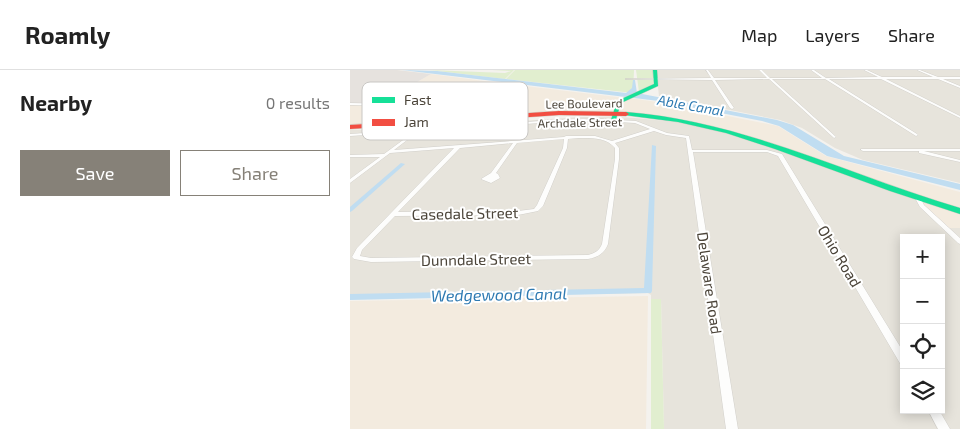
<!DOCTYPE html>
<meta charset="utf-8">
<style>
body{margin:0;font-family:"Exo 2",sans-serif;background:#f6f6f6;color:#222}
.controls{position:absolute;right:15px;bottom:15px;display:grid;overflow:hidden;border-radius:0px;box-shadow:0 2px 12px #0003}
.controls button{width:45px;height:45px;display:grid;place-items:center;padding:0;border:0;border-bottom:1px solid #e0e0e0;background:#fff;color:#222;font:25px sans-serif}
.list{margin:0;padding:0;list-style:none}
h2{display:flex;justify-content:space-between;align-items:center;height:65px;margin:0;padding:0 20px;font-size:21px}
h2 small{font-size:16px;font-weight:400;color:#767676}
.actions{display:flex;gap:10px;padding:15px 20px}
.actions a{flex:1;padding:11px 0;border:1px solid #868178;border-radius:0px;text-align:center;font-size:18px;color:#868178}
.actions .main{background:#868178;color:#fff}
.icon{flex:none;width:28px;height:28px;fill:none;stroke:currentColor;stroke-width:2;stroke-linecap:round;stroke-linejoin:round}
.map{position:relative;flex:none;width:610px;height:359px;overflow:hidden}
header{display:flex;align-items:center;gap:30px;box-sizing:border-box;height:70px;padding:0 25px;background:#fff;border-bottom:1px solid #e0e0e0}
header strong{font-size:24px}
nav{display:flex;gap:28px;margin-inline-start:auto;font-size:18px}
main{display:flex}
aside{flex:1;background:#fff}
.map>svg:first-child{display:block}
</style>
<header>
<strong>Roamly</strong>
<nav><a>Map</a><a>Layers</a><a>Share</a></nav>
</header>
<main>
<aside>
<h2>Nearby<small>0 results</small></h2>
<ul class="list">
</ul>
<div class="actions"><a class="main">Save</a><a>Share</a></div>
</aside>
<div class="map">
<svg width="610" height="359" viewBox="0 0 610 359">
<rect width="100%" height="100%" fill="#f4f2ee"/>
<!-- residential -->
<g fill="#e7e4dc" fill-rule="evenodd">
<path d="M306,0H610V113L513,90L485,78L452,58L430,50L309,26Z"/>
<path d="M232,47H263L264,51L267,47L285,48L347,54L387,64L566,129L599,158H610V359H314L311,229H301V225L298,223L0,228V60L52,58L63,59V62H66L79,57ZM554,168H591V340H554Z"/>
</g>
<!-- commercial -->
<g fill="#f3ebdf">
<path d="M81,4L149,13L275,28L271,30L265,43L209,44L0,57V34H29Z"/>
<path d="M278,28L308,32L428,56L476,86L610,122V139L518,110L389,63L334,49L269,43L270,34Z"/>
<path d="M566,129L610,142V158H599Z"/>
<path d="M298,226L296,359H0V231Z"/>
</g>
<!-- industrial -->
<path fill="#e6e2de" d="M0,0H47L81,4L38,29L20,33L0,34Z"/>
<!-- green -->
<g fill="#e1eecf">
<path d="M79,0L155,3L161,1L142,0H164L155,9Z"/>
<path d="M284,0L283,23L156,9L165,0Z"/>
<path d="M286,0H303L305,14L289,22Z"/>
<path d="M301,229H311L314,359H301Z"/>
</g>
<!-- water -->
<path fill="#c0ddf1" d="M52,0L87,1L276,23L282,18L283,10H285L287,23L427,50L443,55L494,86L610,114V120L477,86L429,56L412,51L309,31Z"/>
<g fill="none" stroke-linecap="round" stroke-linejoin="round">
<!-- canal -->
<g fill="#c0ddf1" fill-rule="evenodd">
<path d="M302,75L306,76L302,221L301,223L0,230V224L294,218Z"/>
<path d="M51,93L55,94L2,141L0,142V137Z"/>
</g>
<defs>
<g id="street">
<path d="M356,0H358L364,8H417L409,0H412L420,8H472L461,0H464L476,8L528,7L514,0H517L532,7H583L567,0H570L588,7H610V9H593L610,16V18L588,9H536L610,46V48L531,9H479L567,64L568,65L566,66L475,9H422L485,66L486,67L484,68L419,9L365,10L384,38L382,39L380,38L362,10L275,9L361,8Z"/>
<path d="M163,30L164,32L84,37H72L42,57L40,56L41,55L68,37L0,35V33L84,35Z"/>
<path d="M251,49L286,51L317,63L339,66L342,80H417L432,84L554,283V296L551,295L428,86L417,82H343L388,359H376L336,68L316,65L304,61L265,73L269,78V89L258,174C254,184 248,187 238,189L21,192L4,189L2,187L7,178L104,78L40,83L0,113V109L30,87H0V85L34,84L64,62L0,66V64L204,50ZM251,51L285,53L300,59L262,71L245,66H216L214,67L44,80L65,64L66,63L64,62L204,52ZM228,68C241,68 256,67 265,78V89L252,174C249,181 245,183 238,185L21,188L10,186L12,180L45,146L168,145L188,141L193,136L217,78L218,69ZM214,69L213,78L187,135L184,139L168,141L48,142L110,78L163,73L141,103L131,109L141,113L150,108L148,104L146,103L167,73Z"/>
<path d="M511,79H610V81H574L610,90V92L569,83V81H513L511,80Z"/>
<path d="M568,126L570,127L574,135L610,168V174L608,173L570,137L565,128Z"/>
<path d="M578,340H589L600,359H588Z"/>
</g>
<g id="fast">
<path d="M303,0H307L308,16L271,33L266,49L261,50L267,31L304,14Z"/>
<path d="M276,42C393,51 499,105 610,138V144L540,121L425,79L376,63L328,52L274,45L273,44Z"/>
</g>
<path id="jam" d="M209,41L276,42L279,44L276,46L209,45L0,59V55Z"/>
</defs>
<!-- street casing -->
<use href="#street" stroke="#d2d0cb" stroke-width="1"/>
<!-- fast casing -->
<use href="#fast" stroke="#d3cfc5" stroke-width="1"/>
<!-- jam casing -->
<use href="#jam" stroke="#d3cfc5" stroke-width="1"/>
<!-- street -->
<use href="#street" fill="#fdfdfc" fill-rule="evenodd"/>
<!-- fast -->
<use href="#fast" fill="#16e098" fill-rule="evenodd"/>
<!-- jam -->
<use href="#jam" fill="#f24e42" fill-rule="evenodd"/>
</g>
<g text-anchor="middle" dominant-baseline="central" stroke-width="4" stroke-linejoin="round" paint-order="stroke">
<!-- far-street labels -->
<g font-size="12" fill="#4b4439" stroke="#fff">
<text transform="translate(234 33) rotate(-1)">Lee Boulevard</text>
<text transform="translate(230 52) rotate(-1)">Archdale Street</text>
</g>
<!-- far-water labels -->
<g font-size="14" font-style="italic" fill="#2e7ab2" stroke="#fff">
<text transform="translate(341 35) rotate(10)">Able Canal</text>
</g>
<!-- street labels -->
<g font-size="15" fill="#4b4439" stroke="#fff">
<text transform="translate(115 143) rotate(-1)">Casedale Street</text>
<text transform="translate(490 186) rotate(59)">Ohio Road</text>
<text transform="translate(126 189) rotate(-1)">Dunndale Street</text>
<text transform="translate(360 213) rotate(82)">Delaware Road</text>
</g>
<!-- water labels -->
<g font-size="16" font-style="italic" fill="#2e7ab2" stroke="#fff">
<text transform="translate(149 224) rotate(-1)">Wedgewood Canal</text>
</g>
</g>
<!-- legend -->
<rect x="12" y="12" width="166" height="58" rx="8" fill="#fff" stroke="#c9c7c4" stroke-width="1"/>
<rect x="22" y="27" width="23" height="6" fill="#16e098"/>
<rect x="22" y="49" width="23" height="7" fill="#f24e42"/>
<g font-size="14" fill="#4b4439">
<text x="54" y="35">Fast</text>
<text x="54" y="57">Jam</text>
</g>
</svg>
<div class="controls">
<button>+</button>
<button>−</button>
<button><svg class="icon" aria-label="locate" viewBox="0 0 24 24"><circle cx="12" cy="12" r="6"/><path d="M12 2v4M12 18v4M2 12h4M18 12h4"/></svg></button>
<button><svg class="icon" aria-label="layers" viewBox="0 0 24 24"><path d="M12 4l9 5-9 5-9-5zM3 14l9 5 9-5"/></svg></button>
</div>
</div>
</main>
